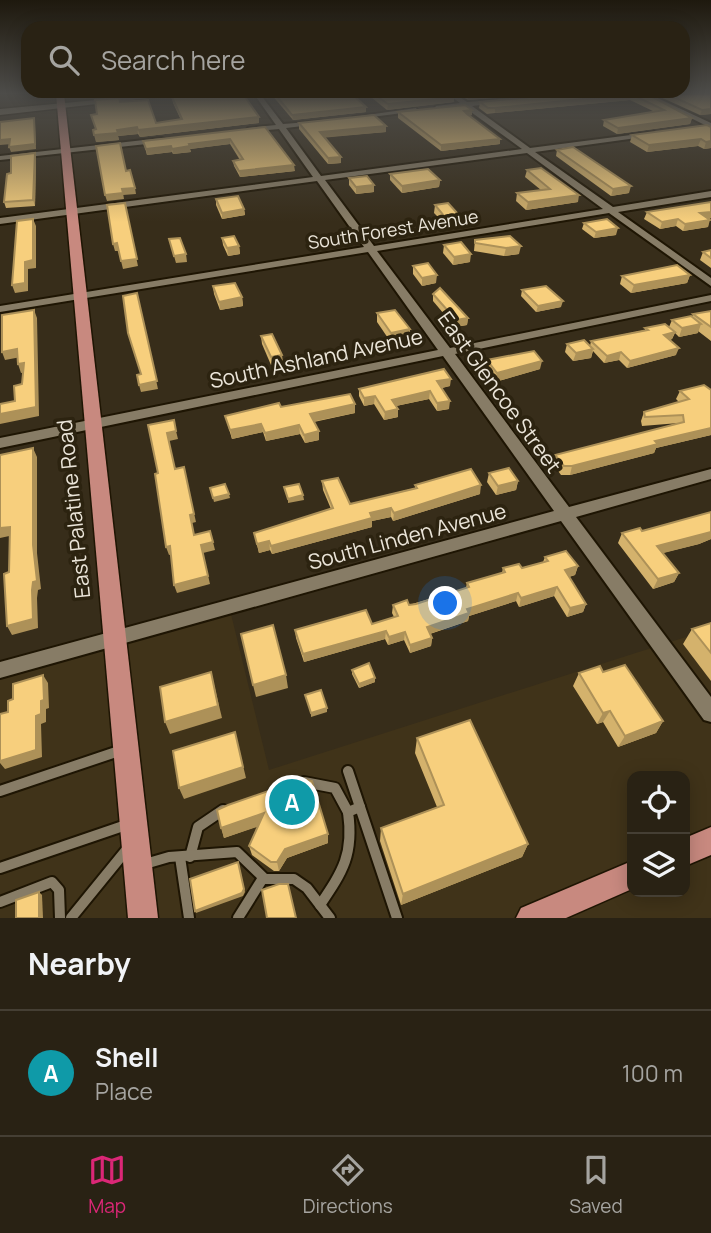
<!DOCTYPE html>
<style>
body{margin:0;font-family:Manrope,sans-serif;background:#312a1d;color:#f1f3f6}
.controls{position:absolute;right:21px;bottom:21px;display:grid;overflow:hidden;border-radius:14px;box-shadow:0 4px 18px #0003}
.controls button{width:63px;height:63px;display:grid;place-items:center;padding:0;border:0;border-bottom:2px solid #453f34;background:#292214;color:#f1f3f6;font:35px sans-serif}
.you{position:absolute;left:446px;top:604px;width:24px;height:24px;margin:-18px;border:5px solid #fff;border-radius:50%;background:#1a73e8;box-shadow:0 0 0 10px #1a73e833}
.badge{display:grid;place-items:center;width:46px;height:46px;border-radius:50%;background:#db2777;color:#fff;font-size:23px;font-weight:700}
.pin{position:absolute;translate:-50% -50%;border:4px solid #fff;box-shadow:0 2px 7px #0006}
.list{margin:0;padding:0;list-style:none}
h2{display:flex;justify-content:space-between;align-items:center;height:91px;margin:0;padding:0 28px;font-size:30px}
h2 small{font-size:23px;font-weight:400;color:#a5a4a0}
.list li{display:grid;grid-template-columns:46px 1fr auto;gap:21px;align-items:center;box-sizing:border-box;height:126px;padding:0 28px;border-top:2px solid #453f34}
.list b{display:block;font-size:26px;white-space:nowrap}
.list p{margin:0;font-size:23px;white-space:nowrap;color:#a5a4a0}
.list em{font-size:23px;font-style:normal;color:#a5a4a0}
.icon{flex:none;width:38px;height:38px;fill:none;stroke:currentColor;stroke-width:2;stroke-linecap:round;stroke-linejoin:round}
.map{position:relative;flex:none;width:711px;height:918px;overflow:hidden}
.search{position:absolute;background:#292214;box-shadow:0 4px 18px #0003;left:21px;right:21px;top:21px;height:77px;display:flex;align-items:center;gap:18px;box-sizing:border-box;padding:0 24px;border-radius:21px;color:#a5a4a0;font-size:26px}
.sheet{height:217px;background:#292214}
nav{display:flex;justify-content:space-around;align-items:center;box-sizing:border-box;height:98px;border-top:2px solid #453f34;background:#292214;font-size:19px;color:#a5a4a0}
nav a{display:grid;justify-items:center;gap:4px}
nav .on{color:#db2777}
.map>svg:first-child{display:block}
</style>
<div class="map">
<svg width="711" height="918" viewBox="0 0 711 918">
<rect width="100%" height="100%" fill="#372d1a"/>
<!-- built -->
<path fill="#403319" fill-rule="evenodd" d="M229,606L269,770L711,629V918H0V670ZM632,776H685V892H632Z"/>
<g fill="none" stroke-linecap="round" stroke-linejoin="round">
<defs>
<g id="service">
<path d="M348,771L397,918"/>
<path d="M304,782L335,788L348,812"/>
<path d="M0,791L122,750"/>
<path d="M180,857L189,918"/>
<path d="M190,857L198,827L223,810"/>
<path d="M145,864L169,857L237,852L265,879H294L307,888L330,918"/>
<path d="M0,868L129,824"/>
<path d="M0,902L52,882L59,890L60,918"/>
<path d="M320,905C343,871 354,854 348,812L360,807"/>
<path d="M71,918L128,848"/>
<path d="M238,918L263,878"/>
</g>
<g id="minor">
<path d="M254,94H260L283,124L321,121L319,124L286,128L321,176L522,149L464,107L434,109L436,106L460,103L448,94H455L467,102L498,100L496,103L472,106L530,148L654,132L651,136L535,152L613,207L711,191V197L618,212L711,278V286L609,213L377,251L450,348L711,295V301L455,354L569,507L711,469V479L576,517L711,697V722L704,720L561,521L0,678V662L554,511L443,356L0,448V438L438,350L368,252L0,312V306L364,247L317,181L0,224V218L313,177L279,129L245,132L248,128L276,125ZM527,153L603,209L374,246L325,180Z"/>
<path d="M642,94H649L711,123V128Z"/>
<path d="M416,108L418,111L356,119L353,117Z"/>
<path d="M162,138L166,140L165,142L0,160V156Z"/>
</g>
<path id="tertiary" d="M161,94H185L0,115V109Z"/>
<g id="primary">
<path d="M56,94H64L158,918H128Z"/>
<path d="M711,827V855L685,866V838Z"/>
<path d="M632,861V889L566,918H516L521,908Z"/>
</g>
</defs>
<!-- service casing -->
<use href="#service" stroke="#1e1503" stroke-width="14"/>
<!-- minor casing -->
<use href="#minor" stroke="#1e1503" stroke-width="4"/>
<!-- tertiary casing -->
<use href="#tertiary" stroke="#1e1503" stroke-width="3"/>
<!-- primary casing -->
<use href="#primary" stroke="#1e1503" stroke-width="3"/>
<!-- service -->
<use href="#service" stroke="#877c66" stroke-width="10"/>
<!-- minor -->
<use href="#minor" fill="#877c66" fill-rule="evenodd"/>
<!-- tertiary -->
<use href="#tertiary" fill="#877c66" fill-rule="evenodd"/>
<!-- primary -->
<use href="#primary" fill="#c8897f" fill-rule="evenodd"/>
</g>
<!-- wall -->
<g fill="#d4b26c">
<path d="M186,94H243L259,117V123L140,137L138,134L118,136L119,140L96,142L95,129L97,114L120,102L156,123L181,120L173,103L172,97L187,95Z"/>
<path d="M271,94H352L366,107V112L293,120Z"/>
<path d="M367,94H450L454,97V102L387,110Z"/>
<path d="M459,94H540L468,100Z"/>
<path d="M647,94L692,118L690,124L617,134L603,126L604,120L655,112L630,100L495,113L487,114L479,108L480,102Z"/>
<path d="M654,94H711V114L700,115Z"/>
<path d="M472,110V115L469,116L500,139V144L441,151L398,118V112Z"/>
<path d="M299,123L386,132L325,137L341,157V163L328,164L299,129Z"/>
<path d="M707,125L711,148L704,149L698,146L647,152L630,142L632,135Z"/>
<path d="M265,127L295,171L240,177L234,166L233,161L240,160L230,144L190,149L191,152L173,154L172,152L147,155L143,141Z"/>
<path d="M557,150L629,193L611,196L556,156Z"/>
<path d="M35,153L36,158L35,206L6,208L4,202L11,173Z"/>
<path d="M527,170L578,202L526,210L516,201L517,193L541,190L525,177Z"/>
<path d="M390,174L440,180L439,187L402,193L390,180Z"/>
<path d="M349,178L374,185V192L356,194L349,185Z"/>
<path d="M216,199L244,209L245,215L222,219L216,205Z"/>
<path d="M711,202V218L709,219L708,227L683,231L676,226L660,229L644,219L647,212Z"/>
<path d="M435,205L457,221L444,223L434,213Z"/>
<path d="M584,223L616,235L594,238L582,229Z"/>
<path d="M510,236L519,254L504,256L474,251L475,240Z"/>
<path d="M222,238L239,246L240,254L228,256L223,245Z"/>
<path d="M444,245L470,262L453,265L443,253Z"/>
<path d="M711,250V268L700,260L703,252Z"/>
<path d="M413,266L436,283L422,286L413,274Z"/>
<path d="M690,275L687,283L631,293L620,284L622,276Z"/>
<path d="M213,286L242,297L243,306L220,310L214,294Z"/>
<path d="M522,290L561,307L536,312L521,296Z"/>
<path d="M433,294L468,318L467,325L455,327L433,301Z"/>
<path d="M711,311V341L698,331V333L679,337L675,333L672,339L670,340L676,355L627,368L619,360L604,363L593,351L591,358L573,361L565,352L567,344L590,346L591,341L645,330V328L669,327L672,320L692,317L693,314Z"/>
<path d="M377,313L410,329L409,337L390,341L377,322Z"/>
<path d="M261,336L283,362L271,365L262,344Z"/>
<path d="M487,360L540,369L495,382L485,368Z"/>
<path d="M704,385L711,435L656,448L654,453L570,475H561L553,464L555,455L679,423L642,426L641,421L644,412L679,402L676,399L680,391Z"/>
<path d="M450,386L442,388L449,409L437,411L429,399L396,406L398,417L384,420L374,404L364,406L359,396V389Z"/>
<path d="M281,407L355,413L314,422L319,440L305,443L300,434L266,441L263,432L232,439L225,416Z"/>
<path d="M489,473L518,481L516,490L496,495L487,482Z"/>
<path d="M322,481L350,504L415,488V485L480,494L393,521L391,517L372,521V527L272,554L270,550L259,553L254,533L331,509L323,490Z"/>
<path d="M711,512V539L699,544L662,553L679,573L674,582L653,589L618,543L622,533L642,531Z"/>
<path d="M545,557L578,566L575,575L569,577L586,604L583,612L567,617L554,596L519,607L516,601L469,616L468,621L430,634L432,638L431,646L410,653L404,640L388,645L385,639L304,662L296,638L295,630L372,624L394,617L392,613L393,605H409L466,588L467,583L502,573L503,568H522L543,562Z"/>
<path d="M711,623V681L683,644L692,629Z"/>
<path d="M352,670L375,678V682L359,688L352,674Z"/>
<path d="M603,672L663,721L656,733L618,747L603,722L597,724L573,686L579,673Z"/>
<path d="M417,738L528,844L522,857L401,905L380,841L381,828L437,807L415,753Z"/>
<path d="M217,810L328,834V843L287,858L279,871H274L252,855L249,846L258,826L224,838Z"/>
</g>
<!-- shaded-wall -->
<g fill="#ad9158">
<path d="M94,94H118V95L95,98Z"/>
<path d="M483,94H540L468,100V95Z"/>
<path d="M631,94L630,100L495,113V108Z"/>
<path d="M454,97V102L387,110L388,104Z"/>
<path d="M366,107V112L293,120L292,115Z"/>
<path d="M711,109V114L700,115L702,110Z"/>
<path d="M472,110V115L464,116V111Z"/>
<path d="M259,117V123L140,137L138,130Z"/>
<path d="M34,118L35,123L36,149L11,152L9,147Z"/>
<path d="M692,118L690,124L617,134L618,128Z"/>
<path d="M386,126V132L321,138L320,132Z"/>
<path d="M137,127L138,134L118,136L119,140L96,142L94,135L117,130Z"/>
<path d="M10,139L12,144L0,145V140Z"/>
<path d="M230,139V144L190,149L191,152L173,154L172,149L189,144Z"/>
<path d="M500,139V144L441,151V145Z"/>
<path d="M701,139L698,146L647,152L649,145Z"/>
<path d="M711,141V148L704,149L706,142Z"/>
<path d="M171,146L172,152L147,155L146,149Z"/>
<path d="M35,153L36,158L35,206L33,200Z"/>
<path d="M341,157V163L328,164V158Z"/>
<path d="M294,165L295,171L240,177L239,171Z"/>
<path d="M440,180L439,187L402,193V186Z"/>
<path d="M374,185V192L356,194V187Z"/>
<path d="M631,186L629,193L611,196L613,189Z"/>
<path d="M135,188L136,194L123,195L122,189Z"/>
<path d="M123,193L124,199L107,201L105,195Z"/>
<path d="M579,195L578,202L526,210L528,202Z"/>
<path d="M244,209L245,215L222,219V213Z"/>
<path d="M126,210L138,266L123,269L121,261Z"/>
<path d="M711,212V218L698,220L700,213Z"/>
<path d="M458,214L457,221L444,223V216Z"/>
<path d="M33,219L36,226V268L28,269V291L15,293L12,285L25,262Z"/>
<path d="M678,219L676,226L660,229L662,222Z"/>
<path d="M710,220L708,227L683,231L685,224Z"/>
<path d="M618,228L616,235L594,238L596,232Z"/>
<path d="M117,243L119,251H115L113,244Z"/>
<path d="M239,246L240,254L228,256L227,248Z"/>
<path d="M521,246L519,254L504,256L506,248Z"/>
<path d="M186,254L187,262L176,263L174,256Z"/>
<path d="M471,254L470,262L453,265L454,257Z"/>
<path d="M437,275L436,283L422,286V278Z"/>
<path d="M690,275L687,283L631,293L634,285Z"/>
<path d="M137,293L158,389L141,392L139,385L157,381Z"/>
<path d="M242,297L243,306L220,310L219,302Z"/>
<path d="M563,301L561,307L536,312L538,306Z"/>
<path d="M34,310L37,318L39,416L0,424V414L36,407Z"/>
<path d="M468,318L467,325L455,327L456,320Z"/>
<path d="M701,324L698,333L679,337L682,328Z"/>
<path d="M410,329L409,337L390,341L391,333Z"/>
<path d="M675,332L672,339L661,342L664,335Z"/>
<path d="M679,348L676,355L627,368L630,361Z"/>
<path d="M17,349L21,357L5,360L2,352Z"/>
<path d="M593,349L591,358L573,361L576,353Z"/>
<path d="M621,352L619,360L604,363L607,356Z"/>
<path d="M282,355L283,362L271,365V357Z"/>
<path d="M542,361L540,369L495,382L497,373Z"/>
<path d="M24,363L27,372L21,373L18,364Z"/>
<path d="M451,379L450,386L436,389L437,381Z"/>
<path d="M430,391L429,399L391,407L392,400Z"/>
<path d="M375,396L374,404L364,406V398Z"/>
<path d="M450,401L449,409L437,411V403Z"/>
<path d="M355,404V413L311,422L310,414Z"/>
<path d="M398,409V417L384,420L385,412Z"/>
<path d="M261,424L263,432L232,439L230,430Z"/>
<path d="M299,425L300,434L266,441L265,433Z"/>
<path d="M711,428V435L656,448L654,453L570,475L572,466L655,441Z"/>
<path d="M176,431L178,439L169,441L167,433Z"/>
<path d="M319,431V440L305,443L304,435Z"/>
<path d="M33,448L37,457V553L41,589L38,590L37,598L38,628L12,635L7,626L32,590Z"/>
<path d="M184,467L196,522L192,523L190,515Z"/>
<path d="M518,481L516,490L496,495L498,486Z"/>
<path d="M481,485L480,494L393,521L394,513Z"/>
<path d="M229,494L230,498L214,502L213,498Z"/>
<path d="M303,495L304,500L288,503V499Z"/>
<path d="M391,508V517L372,521V527L272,554L271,546L370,513Z"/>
<path d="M10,527L14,535L0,538V528Z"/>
<path d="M711,532V539L699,544L652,556L657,546Z"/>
<path d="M269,541L270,550L259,553L257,544Z"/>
<path d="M213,542L215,550L203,553L210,584L177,593L174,585L201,545Z"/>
<path d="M170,546L173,554L169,555L166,547Z"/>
<path d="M578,566L575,575L562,579L565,570Z"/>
<path d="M679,573L674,582L653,589L658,579Z"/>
<path d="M557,587L554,596L519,607L521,598Z"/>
<path d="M518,593L516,601L469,616L468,621L426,635L427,627L467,609Z"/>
<path d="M586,604L583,612L567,617L570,608Z"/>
<path d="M386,631L385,639L304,662L303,654Z"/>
<path d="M405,632L404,640L388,645L389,637Z"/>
<path d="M432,638L431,646L410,653V645Z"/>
<path d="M211,672L222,718L170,734L165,722Z"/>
<path d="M43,675L48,683L49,708L46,709V722L41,724L42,757L5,769L0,763V761L36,716L41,701Z"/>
<path d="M286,675L288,688L256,697L253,685Z"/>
<path d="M375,678V682L359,688V684Z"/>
<path d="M327,708V712L311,717V713Z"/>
<path d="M610,711L603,722L597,724L603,713Z"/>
<path d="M663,721L656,733L618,747L625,736Z"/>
<path d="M235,732L246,778L184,799L179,788Z"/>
<path d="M264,813L266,824L224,838L221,828Z"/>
<path d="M328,834V843L287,858L279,871L277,862L285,849Z"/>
<path d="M528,844L522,857L401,905L403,894Z"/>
<path d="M239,865L245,892L243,896L196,913L195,911Z"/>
<path d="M39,892L42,895L43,918H39Z"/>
</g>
<!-- building -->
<g fill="#f7cf7d" stroke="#ad9158" stroke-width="2">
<path d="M188,94H243L259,117L138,130L137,127L117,130L118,133L94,135L93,130L96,129L91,115L97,114L95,100L119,98L120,102L148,100L156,123L182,119L172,97L189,95Z"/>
<path d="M275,94H352L366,107L292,115Z"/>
<path d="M374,94H450L454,97L388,104Z"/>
<path d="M560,94H647L692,118L618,128L604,120L664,110L631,94L495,108H488L480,102Z"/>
<path d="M667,94H711V109L702,110Z"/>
<path d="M465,105L472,110L464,111L467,114L500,139L441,145L398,112Z"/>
<path d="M374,115L386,126L320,132L341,157L328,158L299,123Z"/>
<path d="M34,118L35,144L9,147L10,139L0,140V122Z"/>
<path d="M707,125L711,127V141L706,142L701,139L649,145L632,135Z"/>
<path d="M265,127L294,165L239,171L233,161L243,159L230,139L189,144L190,146L172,149L171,146L146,149L143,141Z"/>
<path d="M120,143L126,171L130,170L135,188L122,189L123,193L105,195L96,146Z"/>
<path d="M573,147L631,186L613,189L557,150Z"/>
<path d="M35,153L33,200L4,202L7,174L11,173V156Z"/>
<path d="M541,168L579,195L528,202L517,193L550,189L527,170Z"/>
<path d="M428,169L440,180L402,186L390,174Z"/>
<path d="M367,176L374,185L356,187L349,178Z"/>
<path d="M238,196L244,209L222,213L216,199Z"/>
<path d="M711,202V212L700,213L710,220L685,224L678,219L662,222L647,212Z"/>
<path d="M125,203L137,259L121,261L117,243L113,244L107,205Z"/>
<path d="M448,203L458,214L444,216L435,205Z"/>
<path d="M33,219V260L25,262V283L12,285L17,221Z"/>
<path d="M607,219L618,228L596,232L584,223Z"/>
<path d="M234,236L239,246L227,248L222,238Z"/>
<path d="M510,236L521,246L506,248L475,243V240Z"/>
<path d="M180,238L186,254L174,256L169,239Z"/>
<path d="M461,242L471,254L454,257L444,245Z"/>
<path d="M711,250V258L703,252Z"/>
<path d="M428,263L437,275L422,278L413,266Z"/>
<path d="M677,265L690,275L634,285L622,276Z"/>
<path d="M235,283L242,297L219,302L213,286Z"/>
<path d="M546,286L563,301L538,306L522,290Z"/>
<path d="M440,288L468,318L456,320L433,294Z"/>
<path d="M137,293L157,381L139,385L137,375L141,374L128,333L123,296Z"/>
<path d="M34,310L36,407L0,414V404L15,401L14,386L22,384L24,363L18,364L17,349L2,352V315Z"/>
<path d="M395,310L410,329L391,333L377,313Z"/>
<path d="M711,311V327L693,314Z"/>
<path d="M691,316L701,324L682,328L672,320Z"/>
<path d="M665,324L675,332L664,335L679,348L630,361L621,352L607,356L591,341L648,330L645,328Z"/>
<path d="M272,334L282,355L271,357L261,336Z"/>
<path d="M584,340L593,349L576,353L567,344Z"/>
<path d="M534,351L542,361L497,373L487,360Z"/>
<path d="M444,369L451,379L437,381L450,401L437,403L430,391L392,400L398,409L385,412L375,396L364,398L359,389Z"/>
<path d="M704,385L711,390V428L655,441L658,444L572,466H564L555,455L684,422L683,415L645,417L644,412L689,399L680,391Z"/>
<path d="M350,394L355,404L310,414L319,431L304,435L299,425L265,433L261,424L230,430L225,416L279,403L281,407Z"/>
<path d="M174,420L176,431L167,433L175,469L184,467L194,514L190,515L194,535L210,531L213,542L201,545L208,576L174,585L170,546L166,547L155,474L158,473L148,425Z"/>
<path d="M33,448V545L37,581L33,582L32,590L33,619L7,626L4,574L9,572L10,527L0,528V455Z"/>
<path d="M509,468L518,481L498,486L489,473Z"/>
<path d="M471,469L481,485L394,513L391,508L370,513L372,518L271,546L269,541L257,544L254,533L333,508L322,481L338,478L350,504L417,488L415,485Z"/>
<path d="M225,484L229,494L213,498L210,488Z"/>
<path d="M299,484L303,495L288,499L284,487Z"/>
<path d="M711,512V532L657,546L679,573L658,579L622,533L640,528L642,531Z"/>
<path d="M566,551L578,566L565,570L586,604L570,608L557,587L521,598L518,593L467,609L469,613L427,627L432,638L410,645L405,632L389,637L386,631L303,654L295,630L366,610L372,624L398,616L393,605L407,600L409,605L416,604L469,587L467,583L505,572L503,568L519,564L522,568L548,561L545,557Z"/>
<path d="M711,623V653L692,629Z"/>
<path d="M273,625L286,675L253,685L241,634Z"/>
<path d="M369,663L375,678L359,684L352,670Z"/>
<path d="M625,665L663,721L625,736L610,711L603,713L579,673L600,666L603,672Z"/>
<path d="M211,672L218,706L165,722L160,687Z"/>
<path d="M43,675L44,700L41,701V714L36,716V750L0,761V714L8,712V701L13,699V684Z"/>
<path d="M321,690L327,708L311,713L305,695Z"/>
<path d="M470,720L528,844L403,894L381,828L444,805L417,738Z"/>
<path d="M235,732L243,767L179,788L173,751Z"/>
<path d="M303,779L312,781L328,834L285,849L277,862H271L249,846L264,813L221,828L217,810L228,805Z"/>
<path d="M238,862L244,889L242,893L195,911L190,879Z"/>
<path d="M279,884H288L296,918H267L262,890Z"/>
<path d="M39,892V918H16V900Z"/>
</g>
<!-- sky -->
<linearGradient id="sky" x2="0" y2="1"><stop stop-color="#1e190e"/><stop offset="0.42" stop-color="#4d4c49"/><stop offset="1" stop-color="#4d4c49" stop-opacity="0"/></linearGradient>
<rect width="711" height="222" fill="url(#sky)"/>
<g text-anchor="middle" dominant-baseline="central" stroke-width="7" stroke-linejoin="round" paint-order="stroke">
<!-- far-street labels -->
<g font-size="18" fill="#ebe5d9" stroke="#2c2310">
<text transform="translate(393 229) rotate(-9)">South Forest Avenue</text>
</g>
<!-- street labels -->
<g font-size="21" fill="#ebe5d9" stroke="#2c2310">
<text transform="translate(316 358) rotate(-12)">South Ashland Avenue</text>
<text transform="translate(500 392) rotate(54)">East Glencoe Street</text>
<text transform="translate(73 509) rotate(-96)">East Palatine Road</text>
<text transform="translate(407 536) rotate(-15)">South Linden Avenue</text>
</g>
</g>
</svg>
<div class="controls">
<button><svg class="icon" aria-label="locate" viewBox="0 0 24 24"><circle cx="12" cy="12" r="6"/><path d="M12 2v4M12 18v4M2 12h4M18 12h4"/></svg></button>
<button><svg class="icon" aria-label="layers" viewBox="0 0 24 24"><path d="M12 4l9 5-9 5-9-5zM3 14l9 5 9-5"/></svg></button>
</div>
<div class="you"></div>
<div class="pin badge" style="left:292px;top:802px;background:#0f9aa8">A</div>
<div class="search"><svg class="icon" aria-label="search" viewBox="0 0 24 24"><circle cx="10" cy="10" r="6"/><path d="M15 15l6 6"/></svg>Search here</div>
</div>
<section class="sheet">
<h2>Nearby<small></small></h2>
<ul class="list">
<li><span class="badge" style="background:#0f9aa8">A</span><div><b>Shell</b><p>Place</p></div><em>100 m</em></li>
</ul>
</section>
<nav>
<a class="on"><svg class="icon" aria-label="map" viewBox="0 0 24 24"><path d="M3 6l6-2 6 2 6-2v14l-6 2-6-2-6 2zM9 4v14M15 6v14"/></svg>Map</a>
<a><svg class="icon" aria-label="directions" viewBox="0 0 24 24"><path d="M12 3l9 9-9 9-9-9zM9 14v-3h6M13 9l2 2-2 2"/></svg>Directions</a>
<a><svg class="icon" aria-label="saved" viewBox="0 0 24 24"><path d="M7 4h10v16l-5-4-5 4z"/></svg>Saved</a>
</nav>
